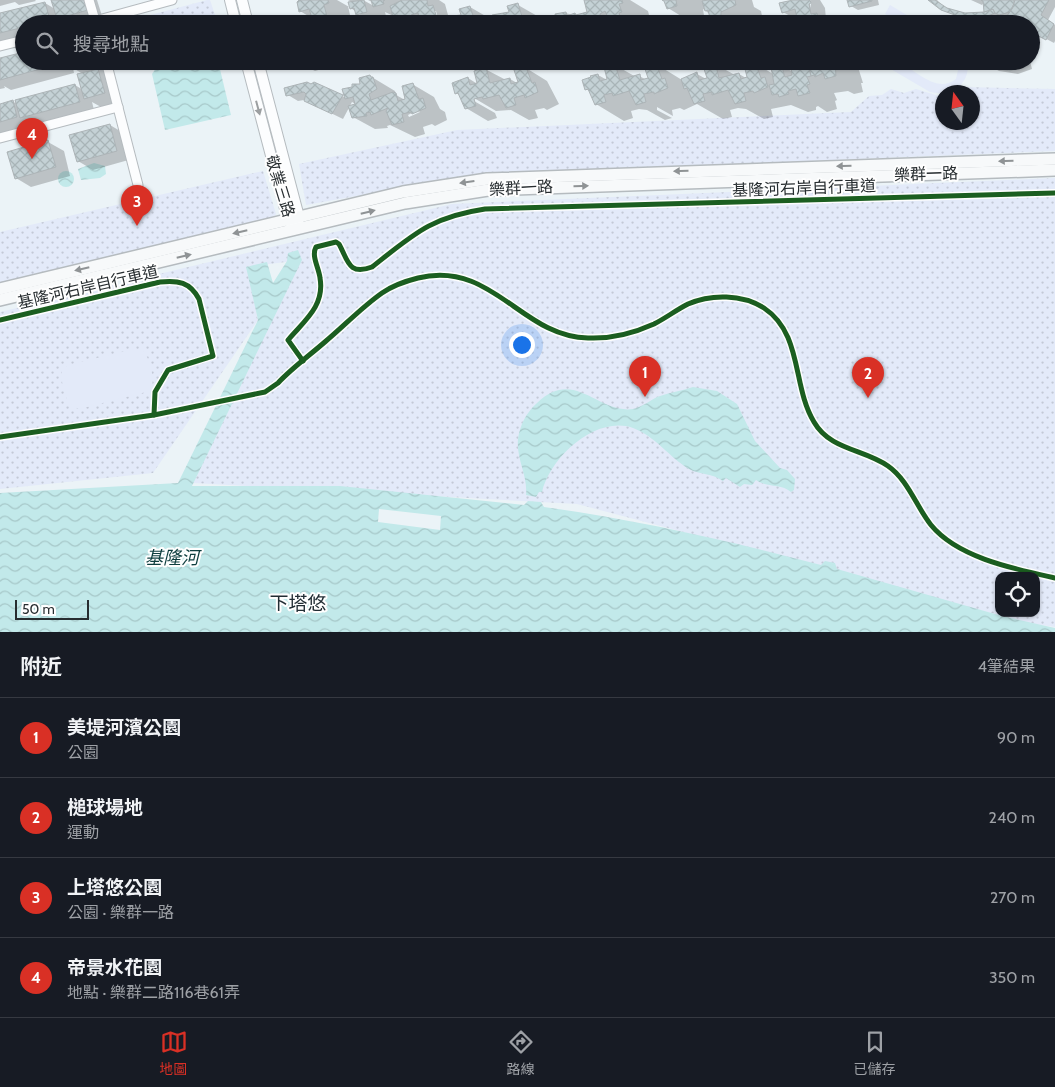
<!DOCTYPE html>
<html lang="zh-TW">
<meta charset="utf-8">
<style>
body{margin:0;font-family:Cabin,"Noto Sans TC",sans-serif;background:#242831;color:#f1f3f6}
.controls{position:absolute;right:15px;bottom:15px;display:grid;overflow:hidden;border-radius:10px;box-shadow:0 1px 4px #0004}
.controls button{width:45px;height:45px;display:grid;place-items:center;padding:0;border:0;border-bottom:1px solid #363941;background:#171b24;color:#f1f3f6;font:25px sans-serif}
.compass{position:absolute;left:935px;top:85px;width:45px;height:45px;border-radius:50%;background:#171b24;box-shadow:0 1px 4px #0004;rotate:345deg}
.scale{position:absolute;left:15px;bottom:12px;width:74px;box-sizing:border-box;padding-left:5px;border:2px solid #272d30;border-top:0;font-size:14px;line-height:18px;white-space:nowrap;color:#272d30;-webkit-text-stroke:4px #fefefe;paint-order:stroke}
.you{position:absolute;left:521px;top:344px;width:18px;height:18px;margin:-12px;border:4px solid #fff;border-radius:50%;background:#1a73e8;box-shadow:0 0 0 8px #1a73e833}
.badge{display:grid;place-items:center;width:32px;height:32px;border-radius:50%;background:#d93025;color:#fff;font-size:16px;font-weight:700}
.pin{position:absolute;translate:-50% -41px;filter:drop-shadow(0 1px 2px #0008)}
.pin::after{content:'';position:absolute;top:26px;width:18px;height:15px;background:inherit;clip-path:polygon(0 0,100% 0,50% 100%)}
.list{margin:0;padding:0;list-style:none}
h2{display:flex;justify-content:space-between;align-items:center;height:65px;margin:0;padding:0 20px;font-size:21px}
h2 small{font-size:16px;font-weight:400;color:#9ea1a6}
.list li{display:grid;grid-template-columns:32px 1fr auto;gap:15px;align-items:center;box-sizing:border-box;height:80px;padding:0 20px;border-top:1px solid #363941}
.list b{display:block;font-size:19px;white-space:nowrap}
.list p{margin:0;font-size:16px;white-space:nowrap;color:#9ea1a6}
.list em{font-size:16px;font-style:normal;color:#9ea1a6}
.icon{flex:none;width:28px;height:28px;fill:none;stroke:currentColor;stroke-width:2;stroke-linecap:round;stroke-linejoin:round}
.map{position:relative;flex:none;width:1055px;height:632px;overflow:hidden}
.search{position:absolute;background:#171b24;box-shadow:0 1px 4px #0004;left:15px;right:15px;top:15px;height:55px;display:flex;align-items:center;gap:12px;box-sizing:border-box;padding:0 18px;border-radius:28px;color:#9ea1a6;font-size:19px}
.sheet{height:385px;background:#171b24}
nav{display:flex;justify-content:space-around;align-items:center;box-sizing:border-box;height:70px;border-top:1px solid #363941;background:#171b24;font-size:14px;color:#9ea1a6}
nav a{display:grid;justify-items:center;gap:2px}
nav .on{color:#d93025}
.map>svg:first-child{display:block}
</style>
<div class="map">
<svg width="1055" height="632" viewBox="0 0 1055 632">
<defs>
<pattern id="green-dots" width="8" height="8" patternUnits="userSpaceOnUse" patternTransform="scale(1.25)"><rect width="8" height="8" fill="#e3eaf9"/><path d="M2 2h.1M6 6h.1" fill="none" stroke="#c3c9d6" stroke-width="1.8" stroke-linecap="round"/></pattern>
<pattern id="water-waves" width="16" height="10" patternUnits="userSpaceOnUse" patternTransform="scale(1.25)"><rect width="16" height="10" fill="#c2e9ea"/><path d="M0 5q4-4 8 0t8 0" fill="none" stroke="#a7c8c9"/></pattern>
<pattern id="building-cross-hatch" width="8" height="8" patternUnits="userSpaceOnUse" patternTransform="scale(1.25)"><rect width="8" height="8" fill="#c4d1d5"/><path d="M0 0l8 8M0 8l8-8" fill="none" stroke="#a8b4b7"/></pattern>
</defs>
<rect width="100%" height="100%" fill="#ebf3f7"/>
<!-- green -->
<g fill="url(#green-dots)" fill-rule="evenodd">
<path d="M207,0H210L218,24H117Z"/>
<path d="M963,87L1055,89V151L473,175L306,205L299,164L457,130L851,112L869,96L882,95L891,89L904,93L916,89L942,97V122H972V92H951Z"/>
<path d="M263,171L276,214L270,220L0,284V232Z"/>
<path d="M1055,178V627L1028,623L577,504L193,483L301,260L247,267L258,320L153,473L0,489V312L452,204ZM999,576H1036V613H999Z"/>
</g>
<!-- pitch -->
<g fill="#e3eaf9">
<path d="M890,5L922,24H874L881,18L894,19L885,14Z"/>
<path d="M877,61C883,61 891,60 896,62C916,68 935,95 956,79L958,70L957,61H967C972,85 949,97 930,92Z"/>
<path d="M134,349L143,350C150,360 154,375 152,387L146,392L79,409C64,404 61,385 62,370L68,365Z"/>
</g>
<!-- water -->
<g fill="url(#water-waves)">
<path d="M161,61H218L231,115L165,130L152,74Z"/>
<path d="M94,163L105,166L106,174L100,178L81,180L78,169Z"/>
<circle cx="66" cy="179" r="8"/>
<path d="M298,250L302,260L192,486H340L524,505L528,501L541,502L544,507C638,520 730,541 821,565L825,561L835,563L837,569L1002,616L1055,628V632H0V493L178,483L258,320L246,267L267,262L273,283L287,261L288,253Z"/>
<path d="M693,387L717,391L737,404L755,441L780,468L787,470L795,479L794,490L791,492C781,483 767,488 756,480L752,485L744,484L740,487L726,478L723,481C712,473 700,475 689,469C669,457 655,436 633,428C595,415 550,458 542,492H539L536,497L526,495C528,476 516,459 518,439C520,425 526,413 537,403C574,367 598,414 633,409C643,407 651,399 660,396C671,392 682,391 693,387Z"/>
</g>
<!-- pier -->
<path fill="#ebf3f7" d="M379,509L441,516L440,530L378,522Z"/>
<!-- shadow -->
<g fill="#0003" fill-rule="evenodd">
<path d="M0,0H35L36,1L19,5L15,2L0,6Z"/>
<path d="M53,0H97L103,19L85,24H67L63,21L64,24H24V40L0,44V15L45,3L55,9Z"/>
<path d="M301,0H337L351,8L352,2L348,0H363L374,6V3L368,0H439L445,4L448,15L451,17L463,16L470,7L489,18L510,13L518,5L546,21L547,24H400V19L385,12L388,24H373L348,6L350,15L345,17L347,24H273L282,18L289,22L310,17L300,11ZM433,11H436L439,21L436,22Z"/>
<path d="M585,0H630L648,11L650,19L647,20L648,24H559L565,13L578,16L589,13Z"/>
<path d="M664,0H752L754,7L761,11L763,21L757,24H723L703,9L705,22L694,24L668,8Z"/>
<path d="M797,0H809L811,8V0H820L825,8L826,19L832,24H792L797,20L783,12Z"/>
<path d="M849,0H878L879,5L858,10L851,6Z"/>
<path d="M929,0H937L944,7L965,14L985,13L984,2L982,5L971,0H1055V7L1048,20L1055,25V41L1054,43L1039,35L1031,48V24H1002L1006,17L1003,16L991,22L975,23L964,20Z"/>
<path d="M0,60L105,61L108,72L104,73L114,79L120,101L101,107L92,102L94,110L36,126L31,123L32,126L0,135V105L13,102L18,104L75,85L83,90V74L73,68L74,73L11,90L4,86L5,88L0,89Z"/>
<path d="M285,61H323L325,68L315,71L309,68H296Z"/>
<path d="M578,61H614L615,65L636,77L639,76L647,80L649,79L656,64L682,80L697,74L708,80L715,64L735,75L739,74L746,78L755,63L773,74L781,65L793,72L818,64L815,61H863L864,66L858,67L863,83H861L863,92L854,94L848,91L834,93L837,100L835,101L837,109L827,112L818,106L816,107V110L808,112L791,105L771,109L773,117L764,119L746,109L738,108L730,110L732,117L723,119L697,104L684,110L680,108L672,110L673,116L657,107V110L672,118L665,120L647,110L639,109L631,111L633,118L624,121L596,104L591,92L586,89L598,75L609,81L605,68L601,66L589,67Z"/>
<path d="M997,61H1030L1032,69L1018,74L999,71L992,67Z"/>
<path d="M526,68L547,81L559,104L547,110L544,108L535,110L538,118L529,120L511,110L496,111L474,98V101L495,113L497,118L488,121L466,108L461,96L456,93L468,78L479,85L485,69L506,80L510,79L517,83Z"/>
<path d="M370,76L395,91L396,95L405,100L412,84L434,97L440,109L445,112L447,120L435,126L432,124L423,127L425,134L415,137L390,125L387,126L388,128L375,129L353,117L357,105L352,102L343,119L304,100L298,101L288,95L286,89L314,83L346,98ZM418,110L420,112L409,117L408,115Z"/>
<path d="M110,125L125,134L132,159L93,170L78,161Z"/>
<path d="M48,142L64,151L70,176L31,187L16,178Z"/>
</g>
<!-- building -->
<g fill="url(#building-cross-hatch)" stroke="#adb4b7">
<path d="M51,0H85L88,10L57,19Z"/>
<path d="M299,0H328L329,3L324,5L329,24H273L272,20L282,17L283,23L311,15L309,9L299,12L297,2Z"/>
<path d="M364,0L367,12L356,15L354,8L350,9L348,2Z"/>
<path d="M371,0H385L383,1L384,4L373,7Z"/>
<path d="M402,0H427L428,6L433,5L436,15L430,17L431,20L420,23L418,13L411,15L413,24H398V15L393,17L390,6Z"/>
<path d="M584,0H622L623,3L619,4L622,12L619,13L621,21L611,24L605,11L600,14L602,21L593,24H556L555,14L566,12L567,16L575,13L576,15L587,12Z"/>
<path d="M662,0H676L677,6L667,9L664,1Z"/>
<path d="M708,0H735L736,5L721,12V15L710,18L708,10L705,11L702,1Z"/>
<path d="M793,0H810L811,3L809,4L811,14L817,13L819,23L791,24L792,20L797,18L795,9L782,13L779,3Z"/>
<path d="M847,0H872V1L849,7Z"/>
<path d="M928,0H935L947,8L965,13L984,12L993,9L995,13L983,18L966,19L941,10Z"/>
<path d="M981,0H1014V4L1010,12L999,15L995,13L993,9L984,12L983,1Z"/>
<path d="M1015,0H1049L1041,15L1054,24L1046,40L1031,32V24H1001L1012,9Z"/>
<path d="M45,2L50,20L24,24V27L0,33V13Z"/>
<path d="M518,3L523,20L528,19L529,24H485L484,19L493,17L492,15L509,12L507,6Z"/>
<path d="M470,6L475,22L480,21L481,24H437L436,22L445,19L444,17L461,15L459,9Z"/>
<path d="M24,52V61H58L59,64L0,80V58Z"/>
<path d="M70,61H93L94,64L72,70Z"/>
<path d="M817,61H835L836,76L825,79L823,73L815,77L814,75L811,76L808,65Z"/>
<path d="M995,61H1024L1025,65L1010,71L990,67Z"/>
<path d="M715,62L719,78L739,73L741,79L747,77L744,65L755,62L761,78L765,77L768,87L754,93L753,91L744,93L746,101L735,104L728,90L712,95V92L703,94L705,101L694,104L687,88L684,89L681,79L697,72L699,80L707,78L703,66Z"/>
<path d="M656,63L662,79L665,78L668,88L654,94V92L644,94L646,102L636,105L629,91L613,96L612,93L604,95L606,102L595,105L588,89L585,90L582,80L591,77L590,76L598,74L600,81L607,79L604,67L615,64L620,80L640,74L641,80L648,78L644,66Z"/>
<path d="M781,64L785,77L792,75L791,68L793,66L808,65L811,76L807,77L810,84L807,85L810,93L798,96L796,89L788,91L789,94L779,97L778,94L772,95L769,85L774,84L771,67Z"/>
<path d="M486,67L490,83L510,78L511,84L518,82L514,70L526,67L532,83L535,82L538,92L525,98L524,95L514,98L516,105L506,108L499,95L483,99L482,97L474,99L476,106L465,109L458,93L455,94L452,83L468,77L470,85L477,83L474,71Z"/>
<path d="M98,69L105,93L84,99L77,74Z"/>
<path d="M370,75L371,77H373L377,89L369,94L371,100L393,92L396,93L398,101L405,99L402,86L413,83L419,99L423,98L426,108L412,114L411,112L402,114L404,122L392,125L386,111L388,108L371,115L370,112L366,113L367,116L352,118L348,106L355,104L353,97L345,99L342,89L352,87V84H360L359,78Z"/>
<path d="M307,82L311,84L314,82L343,95L332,114L304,101L306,94L304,92L286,96L284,88Z"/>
<path d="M75,84L80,102L20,118L15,100Z"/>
<path d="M13,100L17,117L0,122V104Z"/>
<path d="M110,124L117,151L77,162L69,135Z"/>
<path d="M48,140L56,167L15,179L7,152Z"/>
</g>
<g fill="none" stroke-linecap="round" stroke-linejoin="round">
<defs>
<g id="minor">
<path d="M89,0L96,24"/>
<path d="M84,24L172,0"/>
<path d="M0,46L24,40"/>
<path d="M106,61L138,185"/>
<path d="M0,138L118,107"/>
</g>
<g id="tertiary">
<path d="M230,0L236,24"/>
<path d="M242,0L248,24"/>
<path d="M246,61L288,220L292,225"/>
<path d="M258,61L299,217L298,223"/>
</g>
<g id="secondary">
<path d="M0,289L403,192L487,179L1055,159"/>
<path d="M0,300L405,203L488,190L1055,170"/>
</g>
</defs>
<!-- minor casing -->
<use href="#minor" stroke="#b5bbbf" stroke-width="11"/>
<!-- tertiary casing -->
<use href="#tertiary" stroke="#b5bbbf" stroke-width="12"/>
<!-- secondary casing -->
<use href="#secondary" stroke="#b5bbbf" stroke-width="14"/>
<!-- minor -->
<use href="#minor" stroke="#fcfdfe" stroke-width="9"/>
<!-- tertiary -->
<use href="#tertiary" stroke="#fcfdfe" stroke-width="10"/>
<!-- secondary -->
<use href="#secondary" stroke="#f7f9fa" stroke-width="11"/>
<defs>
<g id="cycleway">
<path d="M0,320L160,282C178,280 190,282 199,299L213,356L168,370L155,392L154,415"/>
<path d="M303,361L288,340C304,321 325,306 320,278C319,268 311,256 316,247L336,242L339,244C348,260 348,276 372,267C414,234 431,217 485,209L1055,193"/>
<path d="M0,437L154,415L265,392L278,383C292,368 310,355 326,341C344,326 362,307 382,293C392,286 406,281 418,278C493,260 521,337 588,338C610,339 634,333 654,324C666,318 676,310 688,304C711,294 742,294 764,308C803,334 792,386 814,422C830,450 864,449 888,466C908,480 916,506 931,525C958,558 1015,569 1055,578"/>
</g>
</defs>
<!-- cycleway casing -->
<use href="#cycleway" stroke="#fefefe" stroke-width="8"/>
<!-- cycleway -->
<use href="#cycleway" stroke="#1b5e20" stroke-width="5"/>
</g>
<!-- one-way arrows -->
<defs><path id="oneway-solid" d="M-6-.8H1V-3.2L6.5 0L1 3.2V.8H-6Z" transform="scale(1.25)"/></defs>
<use fill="#9c9fa1" href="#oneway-solid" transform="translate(258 108) rotate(75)"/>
<g fill="#8f9395">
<use href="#oneway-solid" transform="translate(1006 161) rotate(178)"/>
<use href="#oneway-solid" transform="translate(844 166) rotate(178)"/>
<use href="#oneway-solid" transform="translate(681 171) rotate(178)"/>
<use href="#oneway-solid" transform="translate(467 182) rotate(172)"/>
<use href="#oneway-solid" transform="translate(581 186) rotate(-2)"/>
<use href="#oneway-solid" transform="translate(368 212) rotate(-14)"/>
<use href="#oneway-solid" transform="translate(240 232) rotate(167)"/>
<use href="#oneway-solid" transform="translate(184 256) rotate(-13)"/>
<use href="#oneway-solid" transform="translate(82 269) rotate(167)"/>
</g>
<g text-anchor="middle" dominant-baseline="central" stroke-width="4" stroke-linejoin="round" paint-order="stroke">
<!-- street labels -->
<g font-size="16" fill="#272d30" stroke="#fefefe">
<text transform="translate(926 174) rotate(-2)">樂群一路</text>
<text transform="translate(280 186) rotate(73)">敬業三路</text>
<text transform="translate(521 188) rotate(-3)">樂群一路</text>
<text transform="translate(804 188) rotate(-2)">基隆河右岸自行車道</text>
<text transform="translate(88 287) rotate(-13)">基隆河右岸自行車道</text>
</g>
<!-- water labels -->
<g font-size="18" font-style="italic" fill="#0e3e3f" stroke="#fefefe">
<text x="172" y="558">基隆河</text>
</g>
<!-- quarter labels -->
<g font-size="19" fill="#222d34" stroke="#fefefe">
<text x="298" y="603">下塔悠</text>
</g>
</g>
</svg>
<div class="controls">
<button><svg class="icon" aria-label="locate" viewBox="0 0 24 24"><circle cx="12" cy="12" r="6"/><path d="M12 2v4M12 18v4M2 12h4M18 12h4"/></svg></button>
</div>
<svg class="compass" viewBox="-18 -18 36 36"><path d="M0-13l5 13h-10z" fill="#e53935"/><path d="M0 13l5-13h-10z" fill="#9ea1a6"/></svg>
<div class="scale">50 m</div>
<div class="you"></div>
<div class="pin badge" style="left:645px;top:397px">1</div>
<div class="pin badge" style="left:868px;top:398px">2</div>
<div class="pin badge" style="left:137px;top:226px">3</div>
<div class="pin badge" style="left:32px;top:159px">4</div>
<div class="search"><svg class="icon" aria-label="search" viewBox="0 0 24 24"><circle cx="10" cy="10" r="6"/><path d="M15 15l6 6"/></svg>搜尋地點</div>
</div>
<section class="sheet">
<h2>附近<small>4筆結果</small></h2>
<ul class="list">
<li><span class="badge">1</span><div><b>美堤河濱公園</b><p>公園</p></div><em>90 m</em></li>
<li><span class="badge">2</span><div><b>槌球場地</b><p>運動</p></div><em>240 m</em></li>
<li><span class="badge">3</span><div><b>上塔悠公園</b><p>公園 · 樂群一路</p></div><em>270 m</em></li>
<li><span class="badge">4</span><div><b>帝景水花園</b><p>地點 · 樂群二路116巷61弄</p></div><em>350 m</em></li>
</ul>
</section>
<nav>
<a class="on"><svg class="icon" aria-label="map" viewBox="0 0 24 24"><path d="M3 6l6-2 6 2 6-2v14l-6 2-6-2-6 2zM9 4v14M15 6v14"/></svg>地圖</a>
<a><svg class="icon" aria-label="directions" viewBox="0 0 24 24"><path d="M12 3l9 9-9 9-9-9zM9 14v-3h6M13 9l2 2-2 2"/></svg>路線</a>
<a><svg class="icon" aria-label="saved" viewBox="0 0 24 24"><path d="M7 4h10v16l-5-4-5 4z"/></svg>已儲存</a>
</nav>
